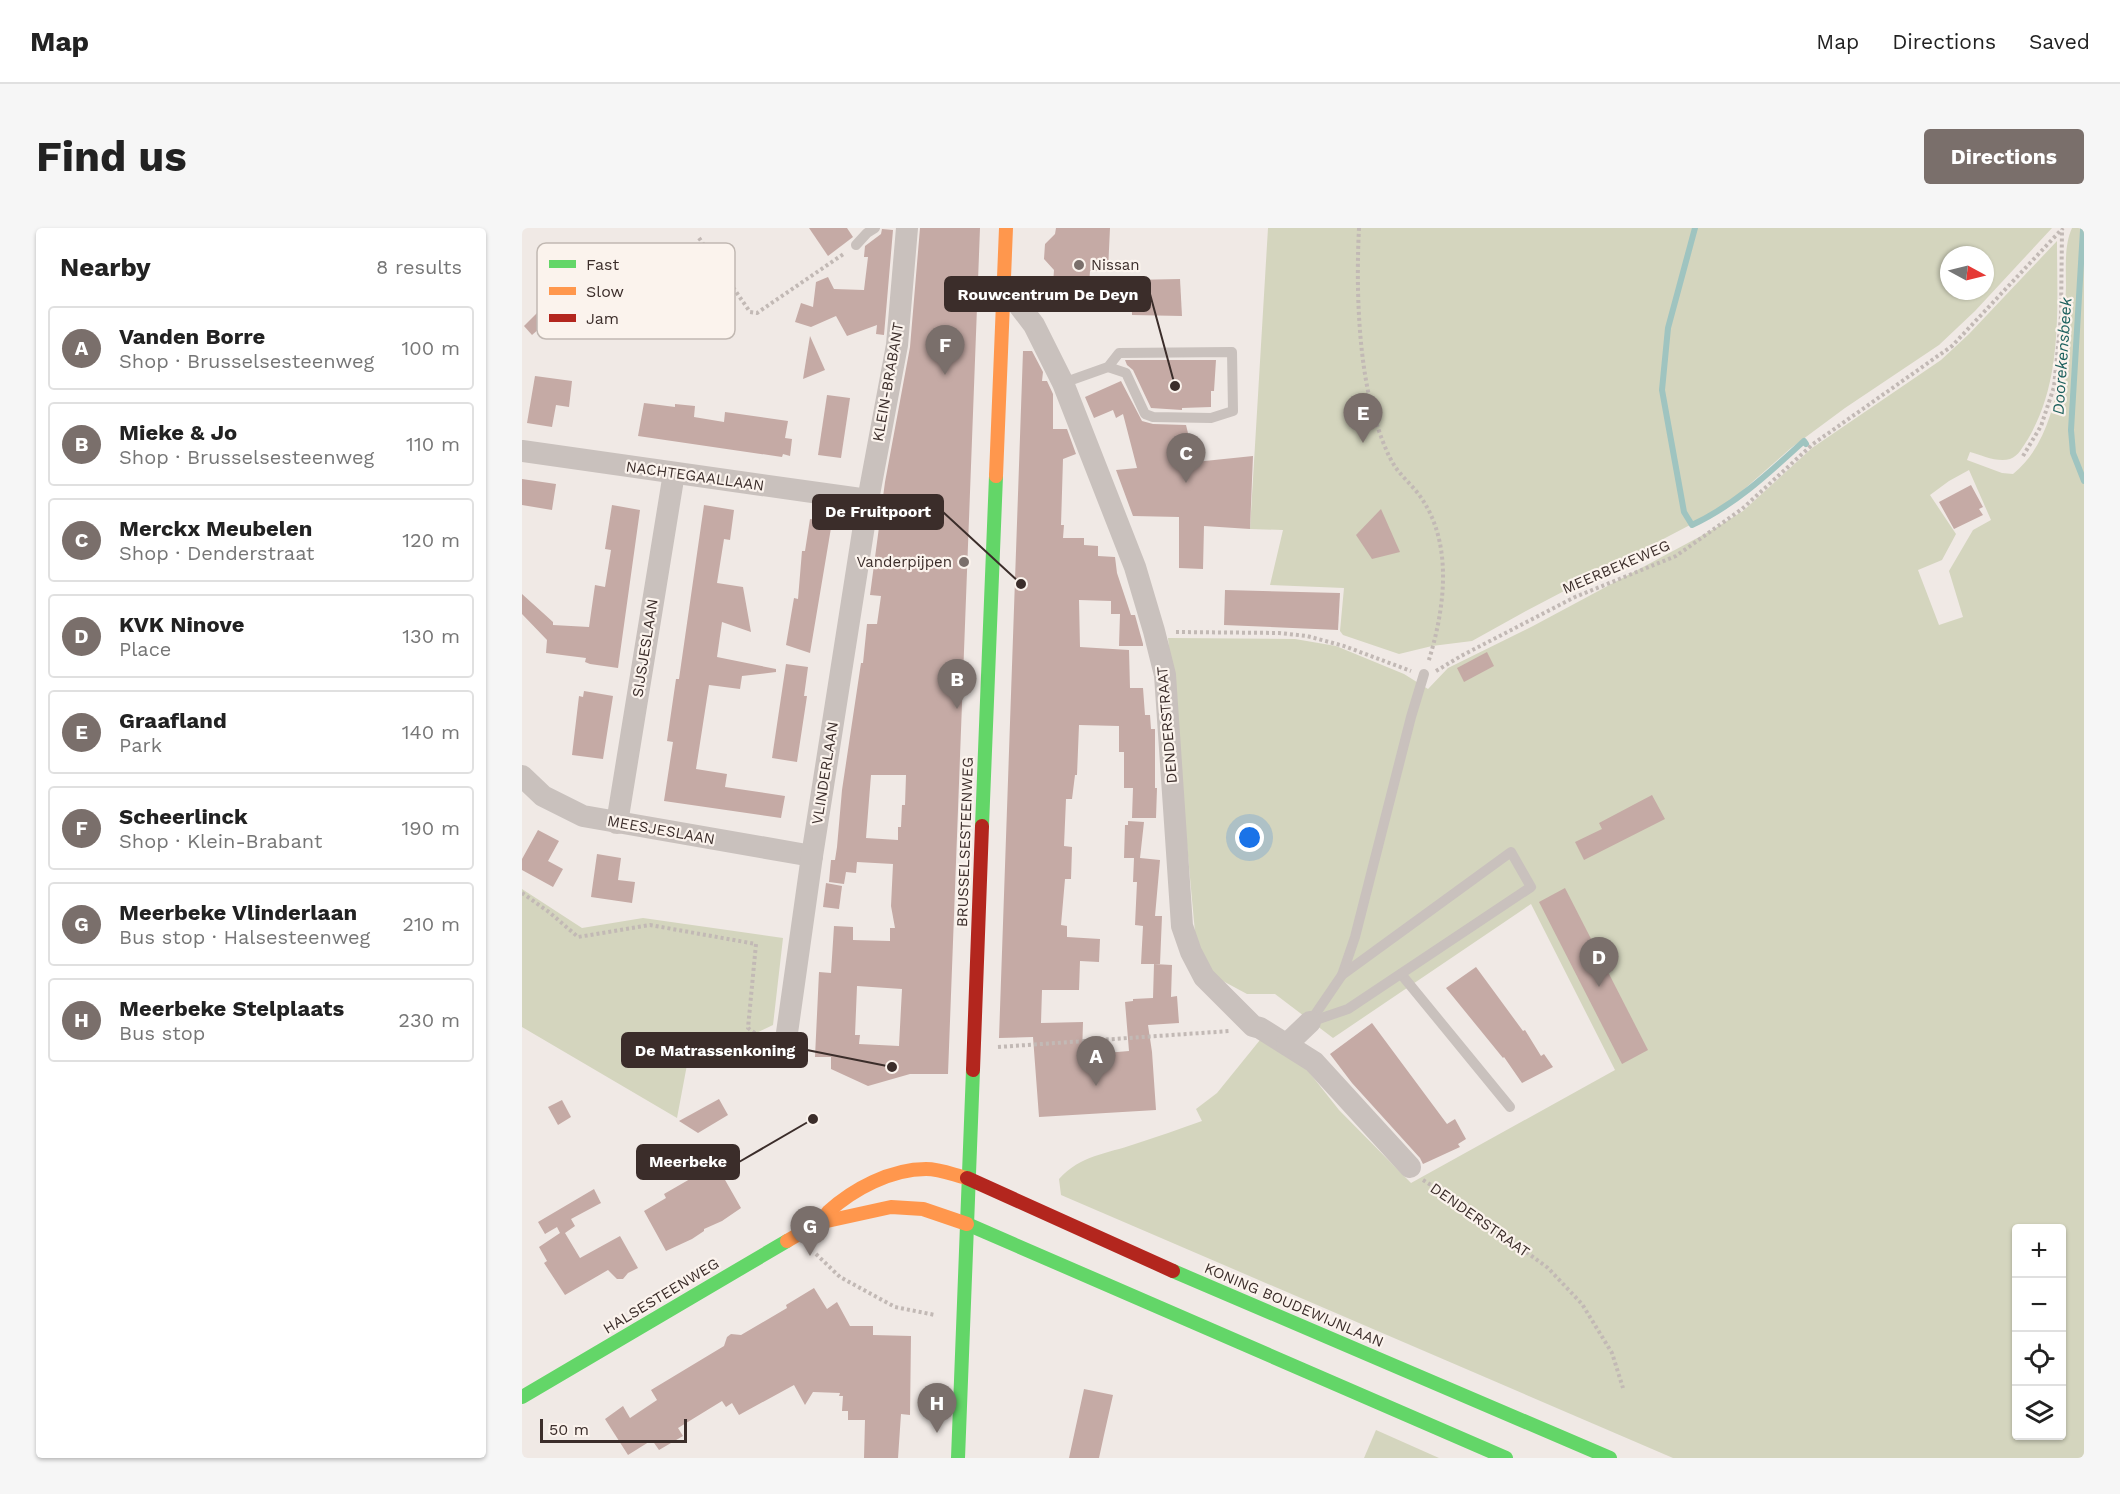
<!DOCTYPE html>
<meta charset="utf-8">
<style>
body{margin:0;font-family:"Work Sans",sans-serif;background:#f6f6f6;color:#222}
.controls{position:absolute;right:18px;bottom:18px;display:grid;overflow:hidden;border-radius:6px;box-shadow:0 2px 4px #0004}
.controls button{width:54px;height:54px;display:grid;place-items:center;padding:0;border:0;border-bottom:2px solid #e0e0e0;background:#fff;color:#222;font:30px sans-serif}
.compass{position:absolute;left:1418px;top:18px;width:54px;height:54px;border-radius:50%;background:#fff;box-shadow:0 2px 4px #0004;rotate:97deg}
.scale{position:absolute;left:18px;bottom:15px;width:147px;box-sizing:border-box;padding-left:6px;border:3px solid #3b2d2a;border-top:0;font-size:16px;line-height:21px;white-space:nowrap;color:#3b2d2a;-webkit-text-stroke:4px #fbf3ed;paint-order:stroke}
.you{position:absolute;left:728px;top:610px;width:21px;height:21px;margin:-15px;border:4px solid #fff;border-radius:50%;background:#1a73e8;box-shadow:0 0 0 9px #1a73e833}
.badge{display:grid;place-items:center;width:39px;height:39px;border-radius:50%;background:#7a6f6b;color:#fff;font-size:20px;font-weight:700}
.pin{position:absolute;translate:-50% -50px;filter:drop-shadow(0 2px 3px #0008)}
.pin::after{content:'';position:absolute;top:32px;width:21px;height:18px;background:inherit;clip-path:polygon(0 0,100% 0,50% 100%)}
.list{margin:0;padding:0;list-style:none}
h2{display:flex;justify-content:space-between;align-items:center;height:78px;margin:0;padding:0 24px;font-size:26px}
h2 small{font-size:20px;font-weight:400;color:#767676}
.list li{display:grid;grid-template-columns:39px 1fr auto;gap:18px;align-items:center;box-sizing:border-box;height:84px;margin:0 12px 12px;padding:0 12px;border:2px solid #e0e0e0;border-radius:6px}
.list b{display:block;font-size:22px;white-space:nowrap}
.list p{margin:0;font-size:20px;white-space:nowrap;color:#767676}
.list em{font-size:20px;font-style:normal;color:#767676}
.icon{flex:none;width:33px;height:33px;fill:none;stroke:currentColor;stroke-width:2;stroke-linecap:round;stroke-linejoin:round}
.map{position:relative;flex:none;width:1562px;height:1230px;overflow:hidden;border-radius:6px}
header{display:flex;align-items:center;gap:36px;box-sizing:border-box;height:84px;padding:0 30px;background:#fff;border-bottom:2px solid #e0e0e0}
header strong{font-size:28px}
nav{display:flex;gap:33px;margin-inline-start:auto;font-size:21px}
.intro{display:flex;align-items:center;justify-content:space-between;box-sizing:border-box;height:144px;padding:0 36px}
h1{margin:0;font-size:42px}
.button{padding:15px 27px;border-radius:6px;background:#7a6f6b;color:#fff;font-size:21px;font-weight:700}
main{display:flex;gap:36px;padding:0 36px}
aside{flex:1;background:#fff;border-radius:6px;box-shadow:0 2px 4px #0004}
.map>svg:first-child{display:block}
</style>
<header>
<strong>Map</strong>
<nav><a>Map</a><a>Directions</a><a>Saved</a></nav>
</header>
<div class="intro"><h1>Find us</h1><a class="button">Directions</a></div>
<main>
<aside>
<h2>Nearby<small>8 results</small></h2>
<ul class="list">
<li><span class="badge">A</span><div><b>Vanden Borre</b><p>Shop · Brusselsesteenweg</p></div><em>100 m</em></li>
<li><span class="badge">B</span><div><b>Mieke &amp; Jo</b><p>Shop · Brusselsesteenweg</p></div><em>110 m</em></li>
<li><span class="badge">C</span><div><b>Merckx Meubelen</b><p>Shop · Denderstraat</p></div><em>120 m</em></li>
<li><span class="badge">D</span><div><b>KVK Ninove</b><p>Place</p></div><em>130 m</em></li>
<li><span class="badge">E</span><div><b>Graafland</b><p>Park</p></div><em>140 m</em></li>
<li><span class="badge">F</span><div><b>Scheerlinck</b><p>Shop · Klein-Brabant</p></div><em>190 m</em></li>
<li><span class="badge">G</span><div><b>Meerbeke Vlinderlaan</b><p>Bus stop · Halsesteenweg</p></div><em>210 m</em></li>
<li><span class="badge">H</span><div><b>Meerbeke Stelplaats</b><p>Bus stop</p></div><em>230 m</em></li>
</ul>
</aside>
<div class="map">
<svg width="1562" height="1230" viewBox="0 0 1562 1230">
<rect width="100%" height="100%" fill="#f0e9e5"/>
<!-- green -->
<g fill="#d4d5be" fill-rule="evenodd">
<path d="M746,0H1530L1453,83L1417,117L1323,180L1269,220L1211,271L1168,297L1004,383L950,413L910,418L877,426L821,407L818,403L822,360L748,357L761,302L728,301ZM1427,27H1463V63H1427Z"/>
<path d="M1550,0H1562V1230H1151L539,967L537,951C559,927 584,926 613,916C635,909 657,901 680,893L674,881L695,865L742,807L783,839L817,882L889,955L1093,842L1009,676L811,810L753,766H725L699,752L683,736L674,715L646,410L773,411L814,418L882,446L906,461L926,440L1011,398L1192,301L1221,283L1290,220L1419,132L1447,106L1535,13C1535,80 1541,152 1506,211C1501,218 1497,228 1488,231C1476,235 1459,227 1448,224L1445,232L1480,245L1491,246C1541,206 1541,118 1544,59C1544,41 1542,17 1550,0ZM1447,242L1469,292L1451,302L1427,343L1441,389L1417,397L1396,342L1420,332L1434,306L1408,267L1427,253ZM1494,1000H1540V1208H1494Z"/>
<path d="M0,661L60,700L121,690L261,710L251,797L189,827L167,826L155,890L0,799Z"/>
<path d="M854,1202L917,1230H842Z"/>
</g>
<g fill="none" stroke-linecap="round" stroke-linejoin="round">
<!-- stream -->
<g stroke="#9fc4c0" stroke-width="6">
<path d="M1173,0L1146,100L1140,162L1162,284L1170,297C1213,277 1247,245 1282,213L1284,216"/>
<path d="M1561,2L1549,202L1551,225L1562,253"/>
</g>
</g>
<!-- building -->
<g fill="#c5aaa5" fill-rule="evenodd">
<path d="M287,0H325L331,9L306,28Z"/>
<path d="M398,0H458L426,846H388L346,858L309,841V829H293L297,744L309,745L312,698L331,699V712L368,713V700H373L369,678L371,636L335,634L334,645L324,644L322,656L307,654L309,632H313L315,619L320,562L339,435H341L345,396H355L359,368L348,367L363,254L388,119ZM349,547H384L383,577H380L379,599H376V612L344,610ZM335,758L380,761L377,818L337,816L338,807H333Z"/>
<path d="M534,0H588L586,43H568L567,57L557,68L541,67L531,56L532,42L522,31L523,16L533,6Z"/>
<path d="M360,1L371,2L362,107L354,106L355,97L325,108L314,88L289,99L273,94L279,75L291,79L294,54L306,49L312,61L342,62L346,29H342L343,18L359,6Z"/>
<path d="M658,51L660,88L610,87L609,52Z"/>
<path d="M40,60L50,72L10,107L2,98Z"/>
<path d="M288,108L303,142L281,151Z"/>
<path d="M501,123H510L521,144L520,153H525L531,166V201H545L554,226L541,231L539,297H542L541,310H562V317L576,318V328L593,329L595,345L609,387H613L621,416V418H597L598,386H589V373L557,372L558,419L607,422L608,460H621L623,487H628L629,501H633V560H635L634,590H610L611,560H602V524H597V498L557,497L555,547H553L550,571H544L542,618L550,619L549,651H543L539,697L545,698V709L578,711L577,734L558,733L557,762H520L519,795L561,794L560,827L607,823L603,774L611,773V771L631,770L632,736L650,737L649,769L655,768L657,795L626,797L630,824L634,882L517,889L511,809L477,810Z"/>
<path d="M603,132H694L692,163H689V179L660,180V182L629,180L611,142L605,137Z"/>
<path d="M13,148L50,153L47,179L34,177L30,199L5,195Z"/>
<path d="M599,153L620,193L631,196L664,197L673,234L731,228L728,301L682,298L681,341L657,340V289L611,288L594,242L615,240L601,186L594,190L591,182L572,190L563,169Z"/>
<path d="M305,167L328,170L319,230L296,227Z"/>
<path d="M122,175L153,179V176L173,178L172,189L202,194L203,184L266,193L263,210L270,211L268,228L261,226L260,229L116,208Z"/>
<path d="M0,251L34,256L30,282L0,277Z"/>
<path d="M1449,257L1461,279L1457,281L1461,287L1432,301L1417,274Z"/>
<path d="M90,277L118,282L96,440L68,436L63,434L64,430L24,425L25,412L0,386V366L31,394V397L67,399L73,357L83,359L89,322L83,321Z"/>
<path d="M182,277L212,282L208,312L202,311L195,355L221,359L229,404L200,394L195,429L254,441V444L220,448L218,461L187,457L174,541L205,546L203,559L263,568L259,590L142,573L151,514L145,513L154,451H157Z"/>
<path d="M859,281L878,324L850,331L834,307Z"/>
<path d="M288,291L310,294L288,425L264,417L272,370L276,371L280,323H283Z"/>
<path d="M703,362L818,365L816,402L702,397Z"/>
<path d="M965,424L972,438L942,454L935,440Z"/>
<path d="M264,436L286,439L282,468H285L275,534L250,530Z"/>
<path d="M62,463L91,468L81,531L50,527L57,468L61,469Z"/>
<path d="M1130,567L1143,591L1062,632L1053,614L1080,601L1077,595Z"/>
<path d="M606,593L622,594L618,630L638,632L633,688H640L638,736H619L621,698L613,697L615,654H611L612,630H602L603,597H606Z"/>
<path d="M16,602L37,613L26,633L41,641L31,659L0,642V631Z"/>
<path d="M75,626L99,630L96,652L113,654L110,675L69,669Z"/>
<path d="M304,655L320,658L317,681L301,679Z"/>
<path d="M1043,660L1126,822L1100,836L1017,674Z"/>
<path d="M954,739L1001,803L1003,802L1019,828L1022,826L1031,839L1000,855L982,829L981,830L924,760Z"/>
<path d="M850,795L925,896L933,891L944,911L936,916L938,919L901,936L898,930L830,855L808,826Z"/>
<path d="M197,871L206,887L176,905L157,893Z"/>
<path d="M40,872L49,889L36,897L26,879Z"/>
<path d="M194,936L219,980L200,993L182,1001V1003L170,1011L144,1023L122,983L144,970L142,966Z"/>
<path d="M72,961L79,975L49,991L53,998L43,1005L58,1030L98,1008L116,1040L106,1045L101,1051H95L86,1042L43,1067L22,1035L25,1033L17,1019L38,1005L35,999L23,1006L16,994Z"/>
<path d="M292,1060L305,1081L315,1074L328,1098H351V1107L389,1108L388,1187L379,1186L376,1230H342L343,1192H326V1183H320L321,1168H317L318,1165L291,1164L283,1177L272,1157L217,1187L210,1175L204,1179L200,1173L156,1200L161,1208L137,1222L130,1212L106,1227L83,1191L101,1178L108,1190L135,1172L129,1162L202,1118L205,1109L209,1106L219,1107L265,1080L264,1077Z"/>
<path d="M562,1161L591,1167L582,1207L577,1230H547Z"/>
</g>
<g fill="none" stroke-linecap="round" stroke-linejoin="round">
<!-- path -->
<g stroke="#c2b9b5" stroke-width="4" stroke-dasharray="3 3" stroke-linecap="butt">
<path d="M837,0C834,59 836,138 854,194C859,209 865,227 874,240C882,251 893,260 900,271C932,319 922,384 906,435"/>
<path d="M177,10L228,84L235,85L323,25"/>
<path d="M1501,228L1519,198L1532,159L1539,88L1540,1"/>
<path d="M654,404L757,405L785,408L822,418L889,443"/>
<path d="M914,443L939,428L1053,369L1154,328L1220,281L1291,216L1430,118L1541,0"/>
<path d="M0,665L27,684L56,709L128,697L234,716L226,800L245,814"/>
<path d="M476,819L708,803"/>
<path d="M901,952L936,974L1026,1040L1060,1076L1090,1125L1101,1160"/>
<path d="M294,1026L318,1049L373,1079L413,1087"/>
</g>
<!-- lane -->
<g stroke="#c9c1bd" stroke-width="10">
<path d="M334,17L345,5L353,0"/>
<path d="M541,155L586,139L597,125L710,124L711,183L689,190L631,189L623,186L604,145L586,139"/>
<path d="M879,746L988,879"/>
<path d="M788,794L826,781L1009,659L989,624L820,747"/>
<path d="M788,794L820,747L833,709L889,489L902,446"/>
</g>
<!-- street -->
<g stroke="#c9c1bd" stroke-width="22">
<path d="M483,59L512,97L541,155L613,339L632,403L643,447L660,698L669,724L682,749L731,798L738,800L792,834L888,939"/>
<path d="M0,223L346,272"/>
<path d="M0,548L21,568L61,588L290,628"/>
<path d="M95,595L152,245"/>
<path d="M765,816L788,794"/>
<path d="M263,819L290,628L346,272L375,117L385,0"/>
</g>
<!-- fast -->
<g stroke="#63d668" stroke-width="14">
<path d="M460,598L474,248"/>
<path d="M445,996L984,1230"/>
<path d="M651,1043L1088,1230"/>
<path d="M0,1169L265,1013"/>
<path d="M436,1230L451,842"/>
</g>
<!-- slow -->
<g stroke="#ff974d" stroke-width="14">
<path d="M474,248L484,0"/>
<path d="M306,984C331,961 369,941 404,941C418,941 432,947 445,950"/>
<path d="M265,1013L296,995L369,979L401,981L445,996"/>
</g>
<!-- jam -->
<g stroke="#b3261e" stroke-width="14">
<path d="M451,842L460,598"/>
<path d="M445,950L651,1043"/>
</g>
</g>
<!-- markers -->
<g fill="#7a6f6b" stroke="#fbf3ed" stroke-width="2">
<circle cx="557" cy="37" r="6"/>
<circle cx="442" cy="334" r="6"/>
</g>
<g text-anchor="middle" dominant-baseline="central" stroke-width="4.5" stroke-linejoin="round" paint-order="stroke">
<!-- poi labels -->
<g font-size="15" fill="#3b2d2a" stroke="#fbf3ed" text-anchor="start">
<text x="569" y="37">Nissan</text>
<text x="430" y="334" text-anchor="end">Vanderpijpen</text>
</g>
<!-- street labels -->
<g font-size="15" fill="#3b2d2a" stroke="#fbf3ed">
<text transform="translate(366 154) rotate(-80)">KLEIN-BRABANT</text>
<text transform="translate(173 248) rotate(8)">NACHTEGAALLAAN</text>
<text transform="translate(1094 339) rotate(-23)">MEERBEKEWEG</text>
<text transform="translate(123 420) rotate(-81)">SIJSJESLAAN</text>
<text transform="translate(645 497) rotate(-95)">DENDERSTRAAT</text>
<text transform="translate(303 545) rotate(-81)">VLINDERLAAN</text>
<text transform="translate(139 602) rotate(10)">MEESJESLAAN</text>
<text transform="translate(443 614) rotate(-88)">BRUSSELSESTEENWEG</text>
<text transform="translate(958 992) rotate(35)">DENDERSTRAAT</text>
<text transform="translate(139 1068) rotate(-31)">HALSESTEENWEG</text>
<text transform="translate(772 1077) rotate(23)">KONING BOUDEWIJNLAAN</text>
</g>
<!-- water labels -->
<g font-size="16" font-style="italic" fill="#1c605d" stroke="#fbf3ed">
<text transform="translate(1540 128) rotate(-86)">Doorekensbeek</text>
</g>
</g>
<!-- legend -->
<rect x="15" y="15" width="198" height="96" rx="9" fill="#fbf3ed" stroke="#c1b8b2" stroke-width="1.5"/>
<rect x="27" y="32" width="27" height="8" fill="#63d668"/>
<rect x="27" y="59" width="27" height="8" fill="#ff974d"/>
<rect x="27" y="86" width="27" height="8" fill="#b3261e"/>
<g font-size="16" fill="#3b2d2a">
<text x="64" y="42">Fast</text>
<text x="64" y="69">Slow</text>
<text x="64" y="96">Jam</text>
</g>
<!-- callouts -->
<path fill="none" stroke="#3b2d2a" stroke-width="2" d="M653 158L628 66M499 356L421 284M370 839L285 822M291 891L217 934"/>
<g fill="#3b2d2a" stroke="#fbf3ed" stroke-width="2">
<circle cx="653" cy="158" r="6"/>
<circle cx="499" cy="356" r="6"/>
<circle cx="370" cy="839" r="6"/>
<circle cx="291" cy="891" r="6"/>
</g>
<g fill="#3b2d2a" stroke="#3b2d2a" stroke-width="2">
<rect x="423" y="49" width="205" height="34" rx="6"/>
<rect x="291" y="267" width="130" height="34" rx="6"/>
<rect x="100" y="805" width="185" height="34" rx="6"/>
<rect x="115" y="917" width="102" height="34" rx="6"/>
</g>
<g font-size="16" text-anchor="middle" font-weight="bold" fill="#fff">
<text x="526" y="72">Rouwcentrum De Deyn</text>
<text x="356" y="289">De Fruitpoort</text>
<text x="193" y="828">De Matrassenkoning</text>
<text x="166" y="939">Meerbeke</text>
</g>
</svg>
<div class="controls">
<button>+</button>
<button>−</button>
<button><svg class="icon" aria-label="locate" viewBox="0 0 24 24"><circle cx="12" cy="12" r="6"/><path d="M12 2v4M12 18v4M2 12h4M18 12h4"/></svg></button>
<button><svg class="icon" aria-label="layers" viewBox="0 0 24 24"><path d="M12 4l9 5-9 5-9-5zM3 14l9 5 9-5"/></svg></button>
</div>
<svg class="compass" viewBox="-18 -18 36 36"><path d="M0-13l5 13h-10z" fill="#e53935"/><path d="M0 13l5-13h-10z" fill="#767676"/></svg>
<div class="scale">50 m</div>
<div class="you"></div>
<div class="pin badge" style="left:574px;top:858px">A</div>
<div class="pin badge" style="left:435px;top:481px">B</div>
<div class="pin badge" style="left:664px;top:255px">C</div>
<div class="pin badge" style="left:1077px;top:759px">D</div>
<div class="pin badge" style="left:841px;top:215px">E</div>
<div class="pin badge" style="left:423px;top:147px">F</div>
<div class="pin badge" style="left:288px;top:1028px">G</div>
<div class="pin badge" style="left:415px;top:1205px">H</div>
</div>
</main>
